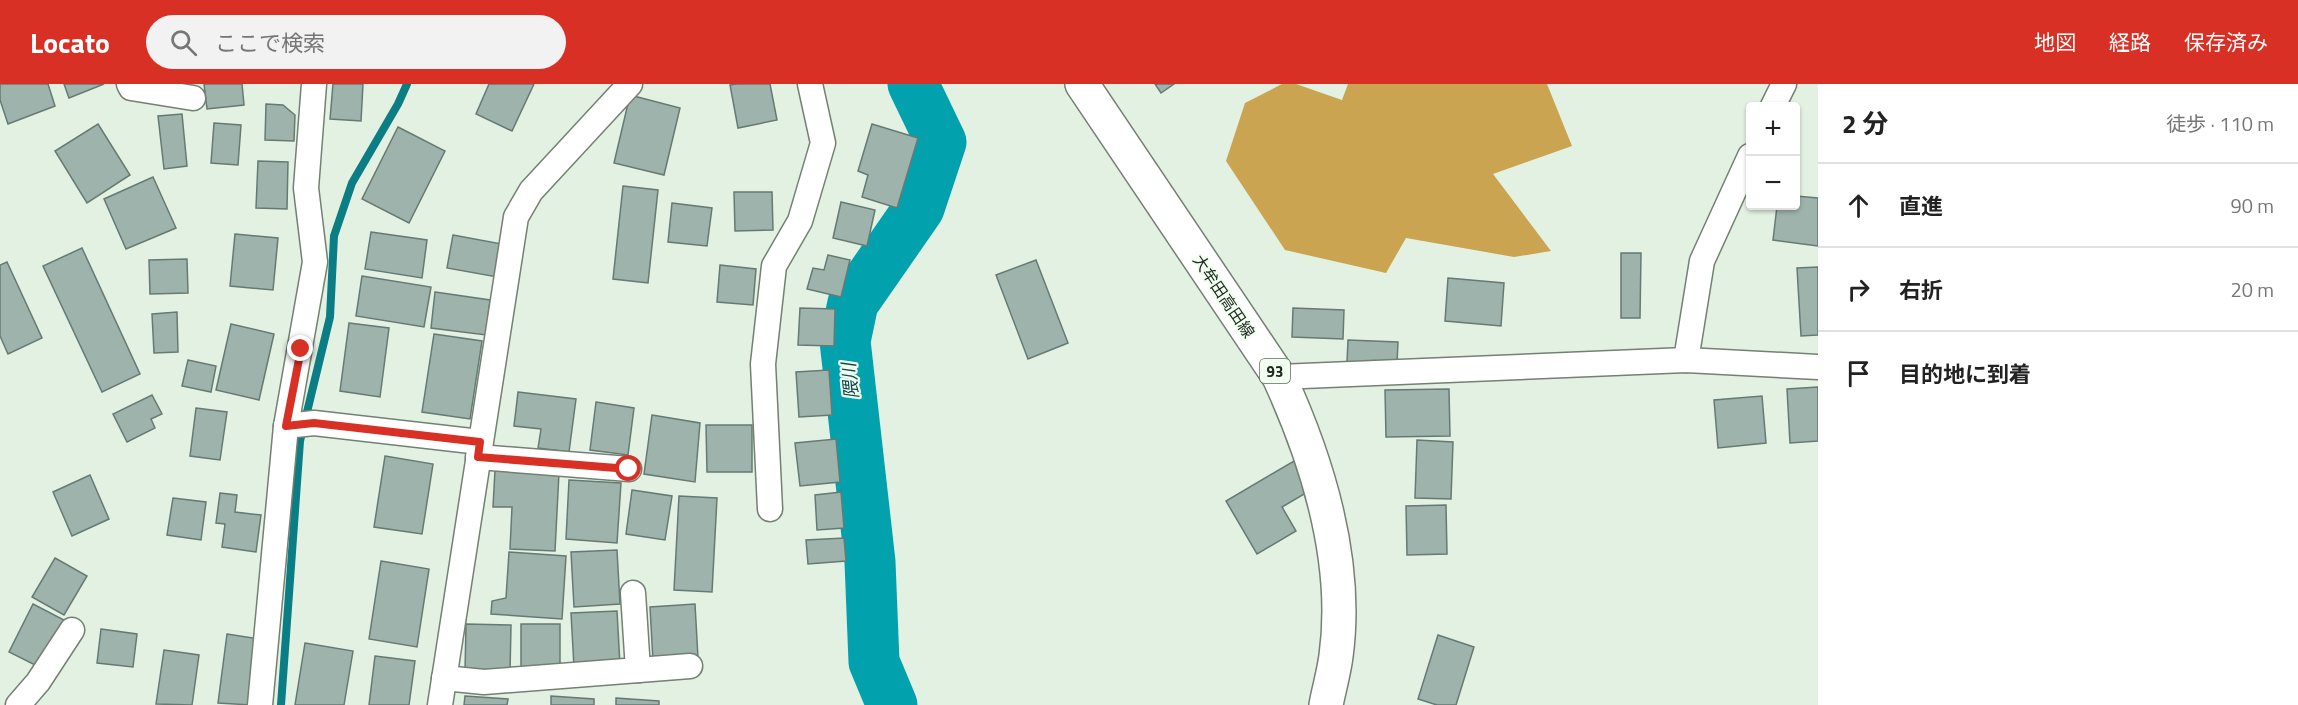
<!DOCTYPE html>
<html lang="ja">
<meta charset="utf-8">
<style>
body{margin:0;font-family:"Titillium Web","Noto Sans JP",sans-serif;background:#f2f2f2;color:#222}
.controls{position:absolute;right:18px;top:18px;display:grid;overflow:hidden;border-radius:6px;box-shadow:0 2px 4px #0004}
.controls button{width:54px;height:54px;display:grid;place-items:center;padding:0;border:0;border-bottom:2px solid #e0e0e0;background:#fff;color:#222;font:30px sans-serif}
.stop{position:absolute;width:18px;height:18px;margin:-14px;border:4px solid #d93025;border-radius:50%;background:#fff}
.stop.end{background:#d93025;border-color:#fff;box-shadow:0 2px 6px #0008}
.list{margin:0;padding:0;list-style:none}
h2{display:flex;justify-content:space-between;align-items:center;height:78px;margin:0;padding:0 24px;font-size:26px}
h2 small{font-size:20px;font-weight:400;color:#767676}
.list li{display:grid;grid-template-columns:39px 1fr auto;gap:18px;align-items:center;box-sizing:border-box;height:84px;padding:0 24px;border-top:2px solid #e0e0e0}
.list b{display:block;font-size:22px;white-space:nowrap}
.list em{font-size:20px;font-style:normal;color:#767676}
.icon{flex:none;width:33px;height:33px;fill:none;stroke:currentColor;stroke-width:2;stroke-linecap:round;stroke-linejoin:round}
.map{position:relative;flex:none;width:1818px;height:621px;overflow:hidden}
header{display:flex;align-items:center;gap:36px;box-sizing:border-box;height:84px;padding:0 30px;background:#d93025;color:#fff}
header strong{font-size:28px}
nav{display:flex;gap:33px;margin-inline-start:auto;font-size:21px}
.search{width:420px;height:54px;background:#f2f2f2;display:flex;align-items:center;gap:15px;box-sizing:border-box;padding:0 21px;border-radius:33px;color:#767676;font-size:22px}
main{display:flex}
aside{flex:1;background:#fff}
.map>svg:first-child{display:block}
</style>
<header>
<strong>Locato</strong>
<div class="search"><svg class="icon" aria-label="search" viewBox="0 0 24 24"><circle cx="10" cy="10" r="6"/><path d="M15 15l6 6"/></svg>ここで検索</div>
<nav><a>地図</a><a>経路</a><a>保存済み</a></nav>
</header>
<main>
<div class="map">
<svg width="1818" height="621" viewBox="0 0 1818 621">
<rect width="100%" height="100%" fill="#e3f1e2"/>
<!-- forest -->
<path fill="#caa451" d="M1282,0H1296L1342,16L1348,0H1547L1572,62L1493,90L1551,167L1514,173L1406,154L1386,189L1285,166L1226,77L1245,19Z"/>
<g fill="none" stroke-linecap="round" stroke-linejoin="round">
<!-- stream -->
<path stroke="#0b7d84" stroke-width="8" d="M281,621L300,357L330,233L334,152L352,99L398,20L407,0"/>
<!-- river -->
<path stroke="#01a2ae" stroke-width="51" d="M892,621L874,578L870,478L845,257L853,219L919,124L941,58L913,0"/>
</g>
<!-- building -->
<g fill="#9eb3ac" stroke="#667a74" stroke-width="1.5">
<path d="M0,0H48L55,22L8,40L0,16Z"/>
<path d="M64,0H104L69,14Z"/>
<path d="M204,0H242L244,21L207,25Z"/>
<path d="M333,0H363L361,37L330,35Z"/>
<path d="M489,0H534L512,47L476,30Z"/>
<path d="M737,0H770L777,36L738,44L730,1Z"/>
<path d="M1155,0H1174L1161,9Z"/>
<path d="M630,11L680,24L664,91L614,79Z"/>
<path d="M266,20L283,21L295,31L294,57L265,56Z"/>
<path d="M182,30L187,82L164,85L158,32Z"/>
<path d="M214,39L241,41L238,81L211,79Z"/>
<path d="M98,40L130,91L87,119L55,67Z"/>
<path d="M872,40L918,54L897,124L862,113L868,91L858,87Z"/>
<path d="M398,43L445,67L409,139L362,115Z"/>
<path d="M258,77L288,78L287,125L256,124Z"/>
<path d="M153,93L176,144L126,165L104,115Z"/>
<path d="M623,102L658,106L648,199L613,195Z"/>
<path d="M734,108H772L773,146L735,147Z"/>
<path d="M1796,112L1818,114V162L1773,156L1777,122H1796Z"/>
<path d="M841,118L875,126L867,162L833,154Z"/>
<path d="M672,119L712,124L707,162L668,158Z"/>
<path d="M371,148L427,156L422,194L365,185Z"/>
<path d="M235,150L278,154L273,206L230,202Z"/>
<path d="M453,151L502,160L497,193L447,184Z"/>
<path d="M82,164L140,290L102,308L43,182Z"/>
<path d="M1621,169H1641L1640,234H1621Z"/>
<path d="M828,171L850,176L841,213L807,205L813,184L824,186Z"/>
<path d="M187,175L188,209L150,210L149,176Z"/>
<path d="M1036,176L1068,259L1028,275L996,191Z"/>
<path d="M7,178L42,254L8,270L0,252V181Z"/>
<path d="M720,181L756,185L753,221L717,218Z"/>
<path d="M1818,183V251L1801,252L1797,184Z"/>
<path d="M362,192L431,203L424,243L356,232Z"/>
<path d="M1448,194L1504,199L1501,242L1445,237Z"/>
<path d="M435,208L490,216L486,251L431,244Z"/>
<path d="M800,224L835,225L834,262L798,261Z"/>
<path d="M1293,224L1344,226L1343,255L1292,253Z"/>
<path d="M177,228L178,268L154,269L152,230Z"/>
<path d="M349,239L389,244L380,313L340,307Z"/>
<path d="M231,240L274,250L259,316L216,306Z"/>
<path d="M434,250L482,257L470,335L422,328Z"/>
<path d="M1348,256L1398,258L1397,280L1347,278Z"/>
<path d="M188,276L216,282L211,308L182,302Z"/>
<path d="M829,286L832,331L799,333L796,288Z"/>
<path d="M1818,303V357L1790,359L1787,305Z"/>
<path d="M1449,305L1450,352L1386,353L1385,306Z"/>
<path d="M518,308L576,315L569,368L538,364L541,345L514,342Z"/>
<path d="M152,311L162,330L151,335L155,344L127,358L113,330Z"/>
<path d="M1762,312L1766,359L1718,364L1714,316Z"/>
<path d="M596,318L634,324L628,371L590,366Z"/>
<path d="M196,324L227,328L220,376L190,372Z"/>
<path d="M652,331L700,339L695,398L644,390Z"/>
<path d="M706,341H752V388H707Z"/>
<path d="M836,355L840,398L800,402L795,359Z"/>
<path d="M1417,356L1453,358L1451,415L1415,414Z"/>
<path d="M385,372L433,380L422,450L374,443Z"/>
<path d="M1294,377L1311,406L1282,423L1296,447L1257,470L1226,417Z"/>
<path d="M495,386L559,389L555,467L510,465L512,423H493Z"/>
<path d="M90,391L109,435L72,452L53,408Z"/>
<path d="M569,396L621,399L617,459L566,455Z"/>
<path d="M632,406L672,412L665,456L626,450Z"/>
<path d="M841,408L844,444L817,446L815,411Z"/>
<path d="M220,409L237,411L235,428L261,431L256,468L222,463L225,440L216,439Z"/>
<path d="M679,412L717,414L712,508L674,506Z"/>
<path d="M173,414L206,418L201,456L167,451Z"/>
<path d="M1446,421L1447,470L1407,471L1406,422Z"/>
<path d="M844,454L846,477L808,480L806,456Z"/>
<path d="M617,466L620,520L574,523L571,468Z"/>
<path d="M509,468L566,472L562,535L491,530L492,517L506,514Z"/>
<path d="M55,474L87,492L64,531L32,513Z"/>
<path d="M381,477L429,485L417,563L369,555Z"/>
<path d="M33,520L64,536L41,584L9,568Z"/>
<path d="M695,520L698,574L653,577L650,523Z"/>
<path d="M617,527L620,581L574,583L571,529Z"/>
<path d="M466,540L511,541L510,589L465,588Z"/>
<rect x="521" y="540" width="39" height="45"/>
<path d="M101,545L137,550L133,583L97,579Z"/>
<path d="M227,550L259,555L251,621L218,619Z"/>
<path d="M1438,551L1474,563L1456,621H1437L1418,615Z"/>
<path d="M305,559L353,567L344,621H295Z"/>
<path d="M164,566L199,571L192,621L156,620Z"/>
<path d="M375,572L415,577L409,621H369Z"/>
<path d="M465,612L508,615L507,621H464Z"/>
<path d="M551,612L594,615V621H551Z"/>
<path d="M616,614L659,617V621H616Z"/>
</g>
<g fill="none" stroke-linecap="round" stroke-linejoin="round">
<defs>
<g id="street">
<path d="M129,0L131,4L193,14"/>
<path d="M314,0L306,104L315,178L286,342L314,339L480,358"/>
<path d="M1773,22L1784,0"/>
<path d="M1686,276L1702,177L1750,72"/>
<path d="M1279,293L1686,276L1818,283"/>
<path d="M478,373L629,385"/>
<path d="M770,425L763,280L774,182L800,137L823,59L810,0"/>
<path d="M633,509L638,586"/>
<path d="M444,594L484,598L690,582"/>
<path d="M18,621L38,598L72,546"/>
<path d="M260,621L286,342"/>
<path d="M440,621L516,133L531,107L630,0"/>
</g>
<path id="primary" d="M1082,0L1279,293C1318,378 1349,477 1336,572C1334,588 1329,605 1326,621"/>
</defs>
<!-- street casing -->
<use href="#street" stroke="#738073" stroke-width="27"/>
<!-- primary casing -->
<use href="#primary" stroke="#738073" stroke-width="36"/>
<!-- street -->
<use href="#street" stroke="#fff" stroke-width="24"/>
<!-- primary -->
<use href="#primary" stroke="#fff" stroke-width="33"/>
</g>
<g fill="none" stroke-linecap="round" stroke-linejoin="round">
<!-- route -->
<path stroke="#d93025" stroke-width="8" d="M301,265L286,342L314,339L480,358L478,373L629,385"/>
</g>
<g text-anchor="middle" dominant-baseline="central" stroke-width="4.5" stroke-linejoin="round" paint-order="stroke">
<!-- shield labels -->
<rect fill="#f0ffef" stroke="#606860" stroke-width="1.5" x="1260" y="275" width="30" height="24" rx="4.5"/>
<g font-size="15" font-weight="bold" fill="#232823">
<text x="1275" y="287">93</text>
</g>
<!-- street labels -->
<g font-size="16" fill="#232823" stroke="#f0ffef">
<text transform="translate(1224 212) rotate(56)">大牟田高田線</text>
</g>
<!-- water labels -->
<g font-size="18" font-style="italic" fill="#0b454a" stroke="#f0ffef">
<text transform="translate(850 297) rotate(-96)">隈川</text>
</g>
</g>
</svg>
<div class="controls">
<button>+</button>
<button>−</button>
</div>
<div class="stop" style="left:629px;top:385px"></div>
<div class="stop end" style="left:301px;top:265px"></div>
</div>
<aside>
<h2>2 分<small>徒歩 · 110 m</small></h2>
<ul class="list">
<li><svg class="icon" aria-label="ahead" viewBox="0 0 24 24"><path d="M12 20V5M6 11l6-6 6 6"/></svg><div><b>直進</b></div><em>90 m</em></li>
<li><svg class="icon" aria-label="right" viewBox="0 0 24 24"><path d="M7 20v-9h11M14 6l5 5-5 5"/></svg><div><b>右折</b></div><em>20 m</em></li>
<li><svg class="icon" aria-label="arrive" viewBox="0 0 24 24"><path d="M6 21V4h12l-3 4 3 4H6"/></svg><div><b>目的地に到着</b></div></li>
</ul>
</aside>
</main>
